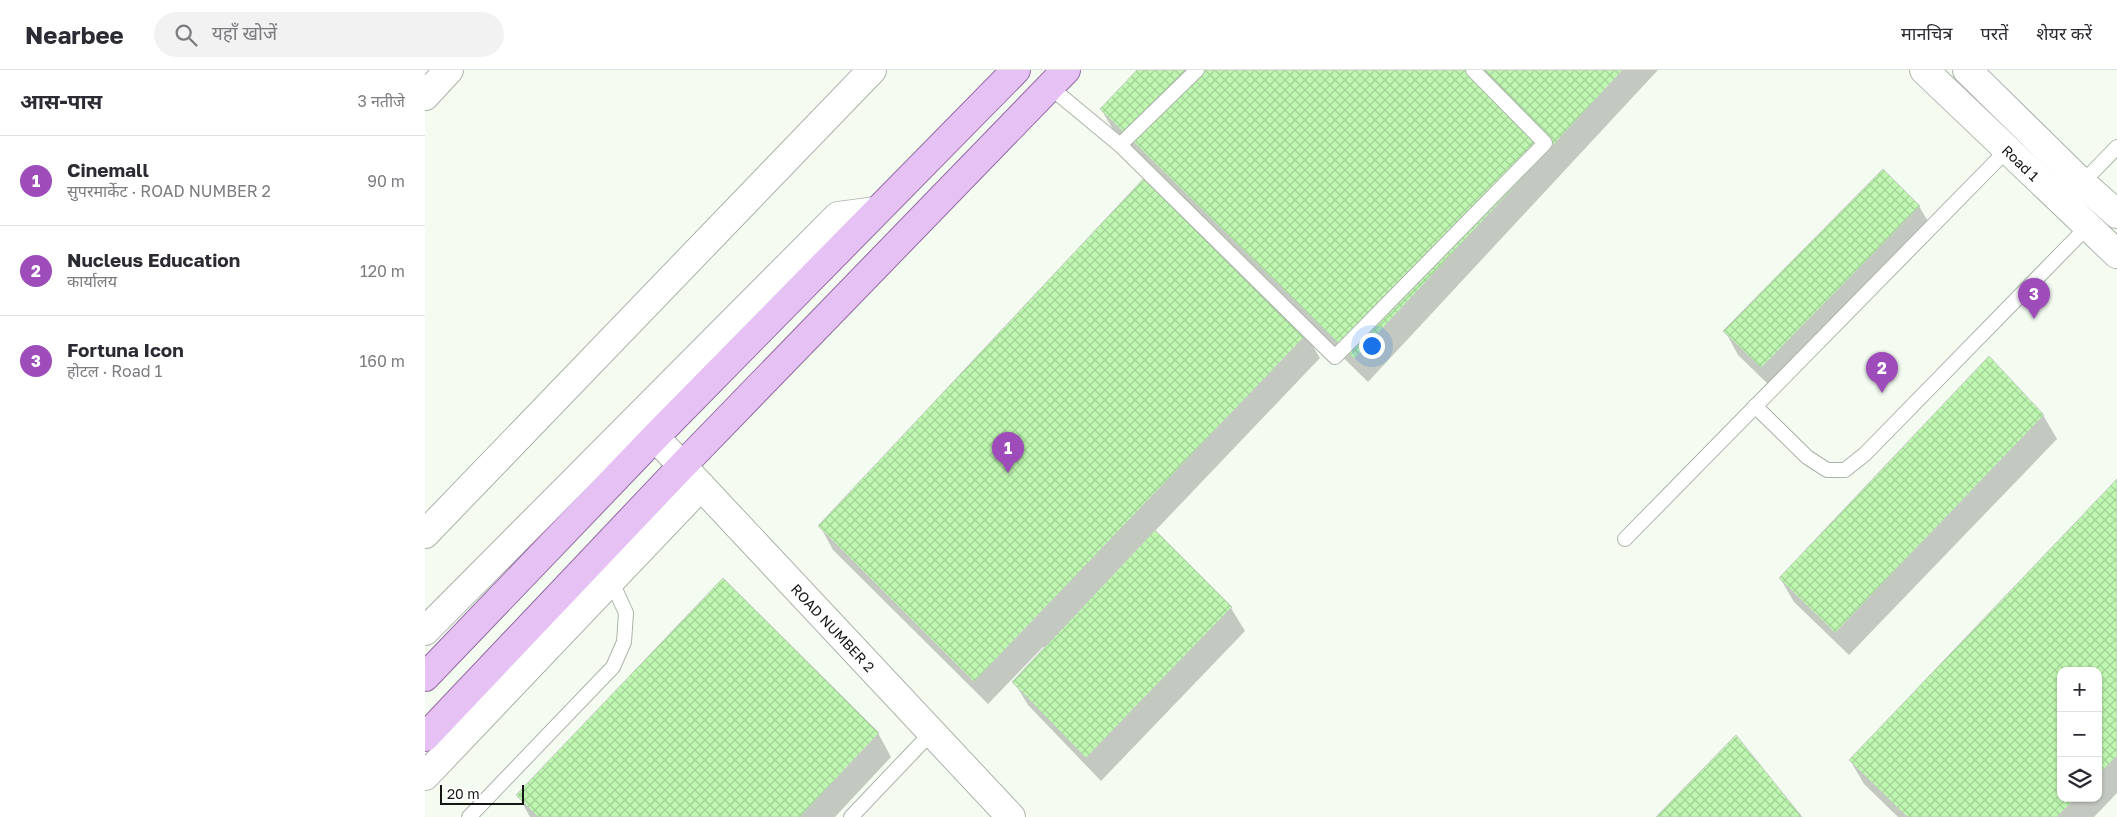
<!DOCTYPE html>
<html lang="hi">
<meta charset="utf-8">
<style>
body{margin:0;font-family:"Golos Text","Noto Sans Devanagari",sans-serif;background:#f2f2f3;color:#2b2b33}
.controls{position:absolute;right:15px;bottom:15px;display:grid;overflow:hidden;border-radius:10px;box-shadow:0 1px 4px #0004}
.controls button{width:45px;height:45px;display:grid;place-items:center;padding:0;border:0;border-bottom:1px solid #e1e1e2;background:#fff;color:#2b2b33;font:25px sans-serif}
.scale{position:absolute;left:15px;bottom:12px;width:84px;box-sizing:border-box;padding-left:5px;border:2px solid #141713;border-top:0;font-size:14px;line-height:18px;white-space:nowrap;color:#141713;-webkit-text-stroke:4px #fff;paint-order:stroke}
.you{position:absolute;left:946px;top:275px;width:18px;height:18px;margin:-12px;border:4px solid #fff;border-radius:50%;background:#1a73e8;box-shadow:0 0 0 8px #1a73e833}
.badge{display:grid;place-items:center;width:32px;height:32px;border-radius:50%;background:#9f4cbb;color:#fff;font-size:16px;font-weight:700}
.pin{position:absolute;translate:-50% -41px;filter:drop-shadow(0 1px 2px #0008)}
.pin::after{content:'';position:absolute;top:26px;width:18px;height:15px;background:inherit;clip-path:polygon(0 0,100% 0,50% 100%)}
.list{margin:0;padding:0;list-style:none}
h2{display:flex;justify-content:space-between;align-items:center;height:65px;margin:0;padding:0 20px;font-size:21px}
h2 small{font-size:16px;font-weight:400;color:#7c7c81}
.list li{display:grid;grid-template-columns:32px 1fr auto;gap:15px;align-items:center;box-sizing:border-box;height:90px;padding:0 20px;border-top:1px solid #e1e1e2}
.list b{display:block;font-size:19px;white-space:nowrap}
.list p{margin:0;font-size:16px;white-space:nowrap;color:#7c7c81}
.list em{font-size:16px;font-style:normal;color:#7c7c81}
.icon{flex:none;width:28px;height:28px;fill:none;stroke:currentColor;stroke-width:2;stroke-linecap:round;stroke-linejoin:round}
.map{position:relative;flex:none;width:1692px;height:747px;overflow:hidden}
header{display:flex;align-items:center;gap:30px;box-sizing:border-box;height:70px;padding:0 25px;background:#fff;border-bottom:1px solid #e1e1e2}
header strong{font-size:24px}
nav{display:flex;gap:28px;margin-inline-start:auto;font-size:18px}
.search{width:350px;height:45px;background:#f2f2f3;display:flex;align-items:center;gap:12px;box-sizing:border-box;padding:0 18px;border-radius:28px;color:#7c7c81;font-size:19px}
main{display:flex}
aside{flex:1;background:#fff}
.map>svg:first-child{display:block}
</style>
<header>
<strong>Nearbee</strong>
<div class="search"><svg class="icon" aria-label="search" viewBox="0 0 24 24"><circle cx="10" cy="10" r="6"/><path d="M15 15l6 6"/></svg>यहाँ खोजें</div>
<nav><a>मानचित्र</a><a>परतें</a><a>शेयर करें</a></nav>
</header>
<main>
<aside>
<h2>आस-पास<small>3 नतीजे</small></h2>
<ul class="list">
<li><span class="badge">1</span><div><b>Cinemall</b><p>सुपरमार्केट · ROAD NUMBER 2</p></div><em>90 m</em></li>
<li><span class="badge">2</span><div><b>Nucleus Education</b><p>कार्यालय</p></div><em>120 m</em></li>
<li><span class="badge">3</span><div><b>Fortuna Icon</b><p>होटल · Road 1</p></div><em>160 m</em></li>
</ul>
</aside>
<div class="map">
<svg width="1692" height="747" viewBox="0 0 1692 747">
<defs>
<pattern id="building-cross-hatch" width="8" height="8" patternUnits="userSpaceOnUse" patternTransform="scale(1.25)"><rect width="8" height="8" fill="#bff6b1"/><path d="M0 0l8 8M0 8l8-8" fill="none" stroke="#a3d297"/></pattern>
</defs>
<rect width="100%" height="100%" fill="#f4fcf2"/>
<!-- shadow -->
<g fill="#0003" fill-rule="evenodd">
<path d="M714,0H1233L943,312L690,63L676,39Z"/>
<path d="M1494,136L1508,160L1350,321L1313,285L1300,261Z"/>
<path d="M881,265L895,288L729,462L806,538L820,561L676,711L603,635L589,612L620,578L618,577L563,634L408,480L395,456Z"/>
<path d="M1618,345L1632,369L1424,585L1369,532L1355,508Z"/>
<path d="M1692,410V723L1669,747H1473L1439,714L1425,690ZM1636,601H1673V728H1636Z"/>
<path d="M453,663L466,687L410,747H105L93,725Z"/>
</g>
<!-- building -->
<g fill="url(#building-cross-hatch)" stroke="#c5cdc3">
<path d="M712,0H1198L929,289L675,39Z"/>
<path d="M1458,99L1495,136L1336,298L1298,261Z"/>
<path d="M721,106L882,264L549,612L393,456Z"/>
<path d="M1564,286L1619,345L1410,563L1354,508Z"/>
<path d="M1692,409V686L1673,705V601H1636V728H1651L1632,747H1482L1424,690Z"/>
<path d="M730,460L807,537L661,688L587,612Z"/>
<path d="M298,508L454,663L375,747H113L91,725Z"/>
<path d="M1311,665L1377,747H1231Z"/>
</g>
<g fill="none" stroke-linecap="round" stroke-linejoin="round">
<defs>
<g id="service">
<path d="M625,17L695,75L910,287L1120,73L1048,0"/>
<path d="M695,75L772,0"/>
<path d="M1657,113L1692,77"/>
<path d="M1330,336L1382,387L1402,400H1420L1440,384L1663,156"/>
<path d="M1200,469L1582,80"/>
<path d="M44,747L188,597L199,572L201,543L186,510"/>
<path d="M426,747L507,662"/>
</g>
<g id="minor">
<path id="s1" d="M1499,0L1692,184"/>
<path d="M1542,0L1657,113L1692,144"/>
<path d="M0,26L24,0"/>
<path id="s2" d="M230,367L586,747"/>
<path d="M0,464L447,0"/>
<path d="M0,561L413,146L451,141"/>
<path d="M0,706L276,416"/>
</g>
<g id="primary">
<path d="M0,607L230,367L591,0"/>
<path d="M0,667L257,396L641,0"/>
</g>
</defs>
<!-- service casing -->
<use href="#service" stroke="#abb3a9" stroke-width="16"/>
<!-- minor casing -->
<use href="#minor" stroke="#abb3a9" stroke-width="30"/>
<!-- primary casing -->
<use href="#primary" stroke="#926ba1" stroke-width="30"/>
<!-- service -->
<use href="#service" stroke="#fff" stroke-width="14"/>
<!-- minor -->
<use href="#minor" stroke="#fff" stroke-width="28"/>
<!-- primary -->
<use href="#primary" stroke="#e6c1f4" stroke-width="28"/>
</g>
<g text-anchor="middle" dominant-baseline="central" stroke-width="5" stroke-linejoin="round" paint-order="stroke">
<!-- street labels -->
<g font-size="14" fill="#141713" stroke="#fff">
<text stroke="none"><textPath href="#s1" startOffset="134">Road 1</textPath></text>
<text stroke="none"><textPath href="#s2" startOffset="261">ROAD NUMBER 2</textPath></text>
</g>
</g>
</svg>
<div class="controls">
<button>+</button>
<button>−</button>
<button><svg class="icon" aria-label="layers" viewBox="0 0 24 24"><path d="M12 4l9 5-9 5-9-5zM3 14l9 5 9-5"/></svg></button>
</div>
<div class="scale">20 m</div>
<div class="you"></div>
<div class="pin badge" style="left:583px;top:403px">1</div>
<div class="pin badge" style="left:1457px;top:323px">2</div>
<div class="pin badge" style="left:1609px;top:249px">3</div>
</div>
</main>
